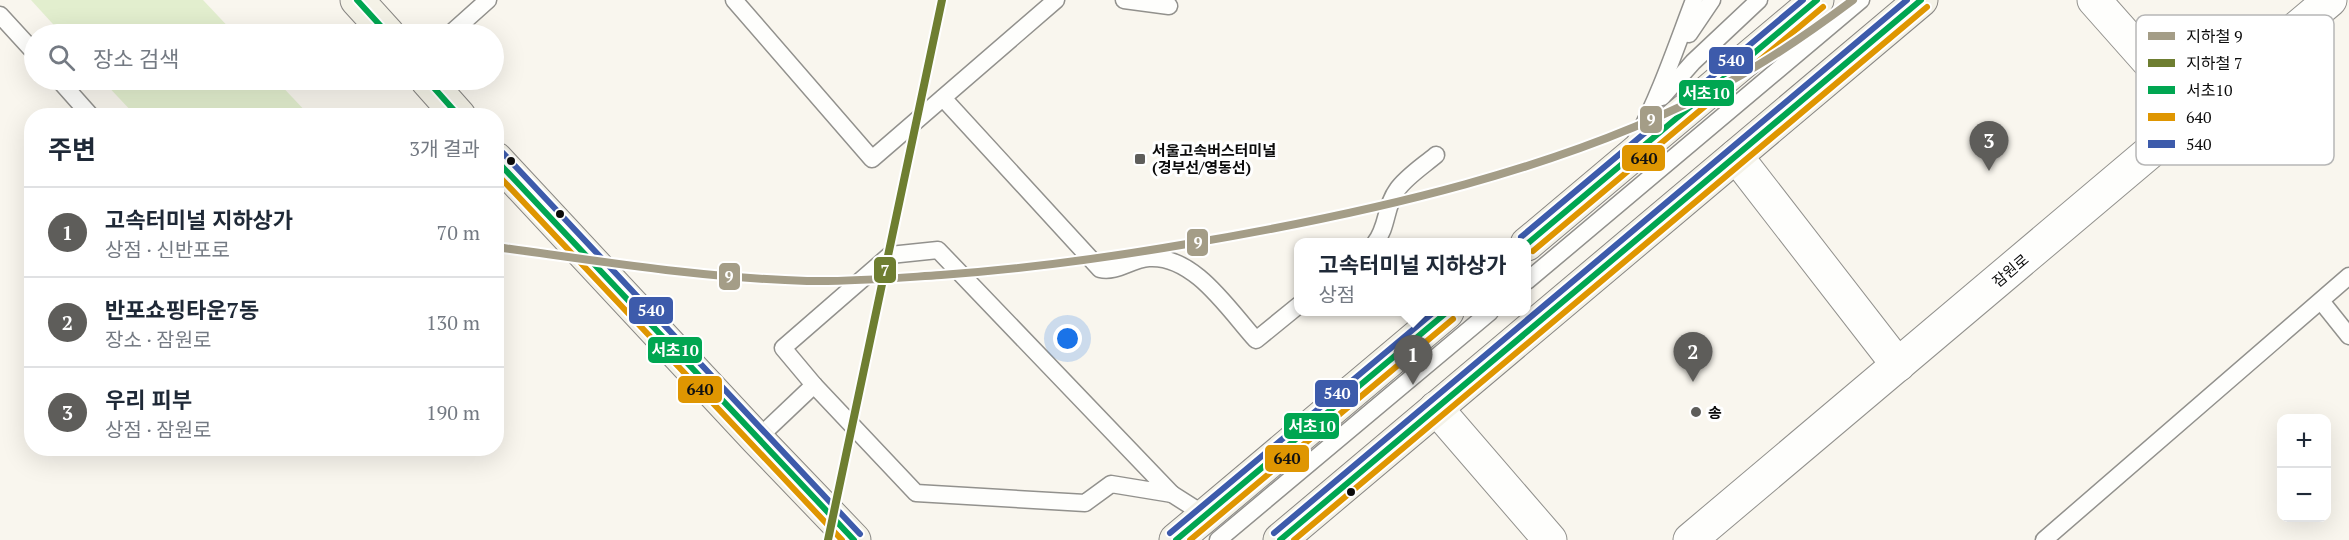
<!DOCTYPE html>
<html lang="ko">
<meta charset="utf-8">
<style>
body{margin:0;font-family:"PT Serif","Noto Sans KR",serif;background:#f2f2f3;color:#1f2937}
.controls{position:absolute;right:18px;bottom:18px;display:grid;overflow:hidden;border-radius:12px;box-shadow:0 6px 24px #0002}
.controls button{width:54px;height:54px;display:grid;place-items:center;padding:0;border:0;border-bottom:2px solid #e0e1e3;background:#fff;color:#1f2937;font:30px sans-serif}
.you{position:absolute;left:1068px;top:339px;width:21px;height:21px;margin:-15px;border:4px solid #fff;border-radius:50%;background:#1a73e8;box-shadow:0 0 0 9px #1a73e833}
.badge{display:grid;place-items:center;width:39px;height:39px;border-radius:50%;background:#5e5d5a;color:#fff;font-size:20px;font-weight:700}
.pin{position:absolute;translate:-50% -50px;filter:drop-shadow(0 2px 3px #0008)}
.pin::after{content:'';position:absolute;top:32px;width:21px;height:18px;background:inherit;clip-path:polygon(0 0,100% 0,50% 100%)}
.popup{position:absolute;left:1294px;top:238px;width:237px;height:78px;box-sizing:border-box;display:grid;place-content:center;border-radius:12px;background:#fff;filter:drop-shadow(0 2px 4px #0005);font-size:20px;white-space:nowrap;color:#747a83}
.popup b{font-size:22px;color:#1f2937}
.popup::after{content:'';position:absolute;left:50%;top:100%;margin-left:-12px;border:12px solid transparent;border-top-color:#fff}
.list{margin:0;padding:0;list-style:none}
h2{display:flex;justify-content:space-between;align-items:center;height:78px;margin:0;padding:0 24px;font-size:26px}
h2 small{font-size:20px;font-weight:400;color:#747a83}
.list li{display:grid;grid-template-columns:39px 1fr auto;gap:18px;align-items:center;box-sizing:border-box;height:90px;padding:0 24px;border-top:2px solid #e0e1e3}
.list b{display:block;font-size:22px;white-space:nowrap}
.list p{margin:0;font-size:20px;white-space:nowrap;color:#747a83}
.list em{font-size:20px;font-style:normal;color:#747a83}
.icon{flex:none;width:33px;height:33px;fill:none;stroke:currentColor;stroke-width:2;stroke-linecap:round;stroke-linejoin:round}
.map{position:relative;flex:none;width:2349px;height:540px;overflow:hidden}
.search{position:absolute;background:#fff;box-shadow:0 6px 24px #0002;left:24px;top:24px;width:480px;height:66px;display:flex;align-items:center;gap:15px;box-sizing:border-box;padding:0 21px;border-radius:33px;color:#747a83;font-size:22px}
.panel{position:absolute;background:#fff;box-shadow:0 6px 24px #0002;left:24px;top:108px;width:480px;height:348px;border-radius:24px}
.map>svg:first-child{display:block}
</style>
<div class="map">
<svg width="2349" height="540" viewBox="0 0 2349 540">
<rect width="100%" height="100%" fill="#f9f6ee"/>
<!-- green -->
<g fill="#e2eece">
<path d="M31,0H203L235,34H62Z"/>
<path d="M102,80H276L309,115H135Z"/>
</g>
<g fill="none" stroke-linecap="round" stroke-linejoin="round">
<defs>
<g id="lane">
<path d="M734,0L872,159L1056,0"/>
<path d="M1124,0L1169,6"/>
<path d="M0,15L34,52"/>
<path d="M450,34L488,0"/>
<path d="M1689,34L1712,0"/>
<path d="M59,80L91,116"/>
<path d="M1662,97L1693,62L1759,0"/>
<path d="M943,98L1100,269C1117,273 1131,259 1149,258C1194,255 1228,309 1256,340L1299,305"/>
<path d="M1636,140C1660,95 1676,47 1694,0"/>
<path d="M1375,243C1388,227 1385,206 1397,190C1406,177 1423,166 1436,155"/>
<path d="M938,250L1172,494L1111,484L1085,503L916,493L814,385L783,348L890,255Z"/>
<path d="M1527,281L1861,0"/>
<path d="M2321,301L2349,336"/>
<path d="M757,439L814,385"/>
<path d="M1172,494L1205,515"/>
<path d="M1218,540L1490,312"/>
<path d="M2044,540L2349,276"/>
</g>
<g id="street">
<path d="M2094,0L2196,115"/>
<path d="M1736,156L1898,365"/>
<path d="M1436,408L1550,540"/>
<path d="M1690,540L2330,0"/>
</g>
<g id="secondary">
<path d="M357,0L388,34"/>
<path d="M427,80L459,116"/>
<path d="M496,159L757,439L854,540"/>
<path d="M1527,244L1817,0"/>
<path d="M1176,540L1447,312"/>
<path d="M1280,540L1921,0"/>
</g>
</defs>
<!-- lane casing -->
<use href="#lane" stroke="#92918d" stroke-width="19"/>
<!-- street casing -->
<use href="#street" stroke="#92918d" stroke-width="35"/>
<!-- secondary casing -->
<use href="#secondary" stroke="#898784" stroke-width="35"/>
<!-- lane -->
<use href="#lane" stroke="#fefefc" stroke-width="16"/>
<!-- street -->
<use href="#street" stroke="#fefefc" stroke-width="33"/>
<!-- secondary -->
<use href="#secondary" stroke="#f4f2e7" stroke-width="33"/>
<defs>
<g id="bus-1">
<path d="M357,0L388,34"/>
<path d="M427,80L459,116"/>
<path d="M496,160L854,540"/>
<path d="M1527,244L1817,0"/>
<path d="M1176,540L1447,312"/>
<path d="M1280,540L1921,0"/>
</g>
<g id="bus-2">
<path d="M496,173L842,540"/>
<path d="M1533,251L1823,7"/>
<path d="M1190,540L1453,319"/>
<path d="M1294,540L1927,7"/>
</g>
<g id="bus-3">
<path d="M503,153L860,534"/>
<path d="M1521,237L1803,0"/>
<path d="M1170,533L1434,312"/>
<path d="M1274,533L1907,0"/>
</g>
</defs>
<!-- bus-1 casing -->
<use href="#bus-1" stroke="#fff" stroke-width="10"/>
<!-- bus-2 casing -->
<use href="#bus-2" stroke="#fff" stroke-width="10"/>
<!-- bus-3 casing -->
<use href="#bus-3" stroke="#fff" stroke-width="10"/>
<!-- bus-1 -->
<use href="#bus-1" stroke="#00a651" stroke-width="6"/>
<!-- bus-2 -->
<use href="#bus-2" stroke="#df9601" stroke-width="6"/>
<!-- bus-3 -->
<use href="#bus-3" stroke="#3d5bab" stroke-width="6"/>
<defs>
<path id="metro-1" d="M496,247C599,261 703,278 807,281C852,282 896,278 941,275C1024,269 1106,258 1187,244C1365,214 1570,169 1729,82C1773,58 1813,30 1853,0"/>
<path id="metro-2" d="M828,540L942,0"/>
</defs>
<!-- metro-1 casing -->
<use href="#metro-1" stroke="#fff" stroke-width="12"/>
<!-- metro-2 casing -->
<use href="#metro-2" stroke="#fff" stroke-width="12"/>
<!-- metro-1 -->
<use href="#metro-1" stroke="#a49d87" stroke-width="8"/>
<!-- metro-2 -->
<use href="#metro-2" stroke="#6e7e31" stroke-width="8"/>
</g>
<!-- markers -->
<g fill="#5e5d5a" stroke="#fff" stroke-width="2">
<rect x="1134" y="153" width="12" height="12" rx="3"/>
<circle cx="1696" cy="412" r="6"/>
</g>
<g fill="#0b0b0b" stroke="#fff" stroke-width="2">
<circle cx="511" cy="161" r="5"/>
<circle cx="560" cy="214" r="5"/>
<circle cx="1351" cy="492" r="5"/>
</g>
<g text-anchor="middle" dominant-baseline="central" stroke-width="6" stroke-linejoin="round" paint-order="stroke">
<!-- poi labels -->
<g font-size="15" font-weight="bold" fill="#0b0b0b" stroke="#fff" text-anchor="start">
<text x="1152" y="150">서울고속버스터미널<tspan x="1152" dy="17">(경부선/영동선)</tspan></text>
<text x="1708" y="412">송</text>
</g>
<!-- street labels -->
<g font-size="15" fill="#0b0b0b" stroke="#fff">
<text transform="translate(2010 270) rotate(-40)">잠원로</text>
</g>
</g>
<!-- legend -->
<rect x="2136" y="15" width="198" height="150" rx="9" fill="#fff" stroke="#b6b6b6" stroke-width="1.5"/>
<rect x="2148" y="32" width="27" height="8" fill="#a49d87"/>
<rect x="2148" y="59" width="27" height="8" fill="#6e7e31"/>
<rect x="2148" y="86" width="27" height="8" fill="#00a651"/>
<rect x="2148" y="113" width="27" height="8" fill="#df9601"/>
<rect x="2148" y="140" width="27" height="8" fill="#3d5bab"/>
<g font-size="16" fill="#0b0b0b">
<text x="2186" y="42">지하철 9</text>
<text x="2186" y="69">지하철 7</text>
<text x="2186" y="96">서초10</text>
<text x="2186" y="123">640</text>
<text x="2186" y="150">540</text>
</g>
<g stroke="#fff" stroke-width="2">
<rect x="1708" y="46" width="46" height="29" rx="6" fill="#3d5bab"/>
<rect x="1678" y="79" width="57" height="28" rx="6" fill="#00a651"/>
<rect x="1639" y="105" width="24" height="29" rx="6" fill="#a49d87"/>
<rect x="1621" y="144" width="45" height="28" rx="6" fill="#df9601"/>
<rect x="1186" y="228" width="23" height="29" rx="6" fill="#a49d87"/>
<rect x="873" y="256" width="24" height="28" rx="6" fill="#6e7e31"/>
<rect x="718" y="262" width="23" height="29" rx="6" fill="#a49d87"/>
<rect x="628" y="296" width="46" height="29" rx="6" fill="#3d5bab"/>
<rect x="647" y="336" width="56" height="28" rx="6" fill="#00a651"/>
<rect x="677" y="375" width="46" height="29" rx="6" fill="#df9601"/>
<rect x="1314" y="379" width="45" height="29" rx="6" fill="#3d5bab"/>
<rect x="1283" y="412" width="57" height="28" rx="6" fill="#00a651"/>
<rect x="1264" y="444" width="46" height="29" rx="6" fill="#df9601"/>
</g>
<g font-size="16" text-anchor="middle" font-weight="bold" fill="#fff">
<text x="1731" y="66">540</text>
<text x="1706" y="99">서초10</text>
<text x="1651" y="125">9</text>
<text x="1198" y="248">9</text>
<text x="885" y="276">7</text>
<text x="729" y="282">9</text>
<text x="651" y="316">540</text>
<text x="675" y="356">서초10</text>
<text x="1337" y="399">540</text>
<text x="1312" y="432">서초10</text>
</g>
<g font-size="16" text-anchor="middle" font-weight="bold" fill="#111">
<text x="1644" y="164">640</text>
<text x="700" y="395">640</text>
<text x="1287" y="464">640</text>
</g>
</svg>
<div class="controls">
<button>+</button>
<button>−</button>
</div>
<div class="you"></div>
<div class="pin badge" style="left:1413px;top:385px">1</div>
<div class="popup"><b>고속터미널 지하상가</b>상점</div>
<div class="pin badge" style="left:1693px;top:382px">2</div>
<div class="pin badge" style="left:1989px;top:171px">3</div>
<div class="search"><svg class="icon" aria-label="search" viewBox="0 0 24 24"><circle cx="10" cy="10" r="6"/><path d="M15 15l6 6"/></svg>장소 검색</div>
<section class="panel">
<h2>주변<small>3개 결과</small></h2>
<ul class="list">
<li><span class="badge">1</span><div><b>고속터미널 지하상가</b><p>상점 · 신반포로</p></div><em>70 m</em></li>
<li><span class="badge">2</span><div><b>반포쇼핑타운7동</b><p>장소 · 잠원로</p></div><em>130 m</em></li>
<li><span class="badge">3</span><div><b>우리 피부</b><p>상점 · 잠원로</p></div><em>190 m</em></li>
</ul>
</section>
</div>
